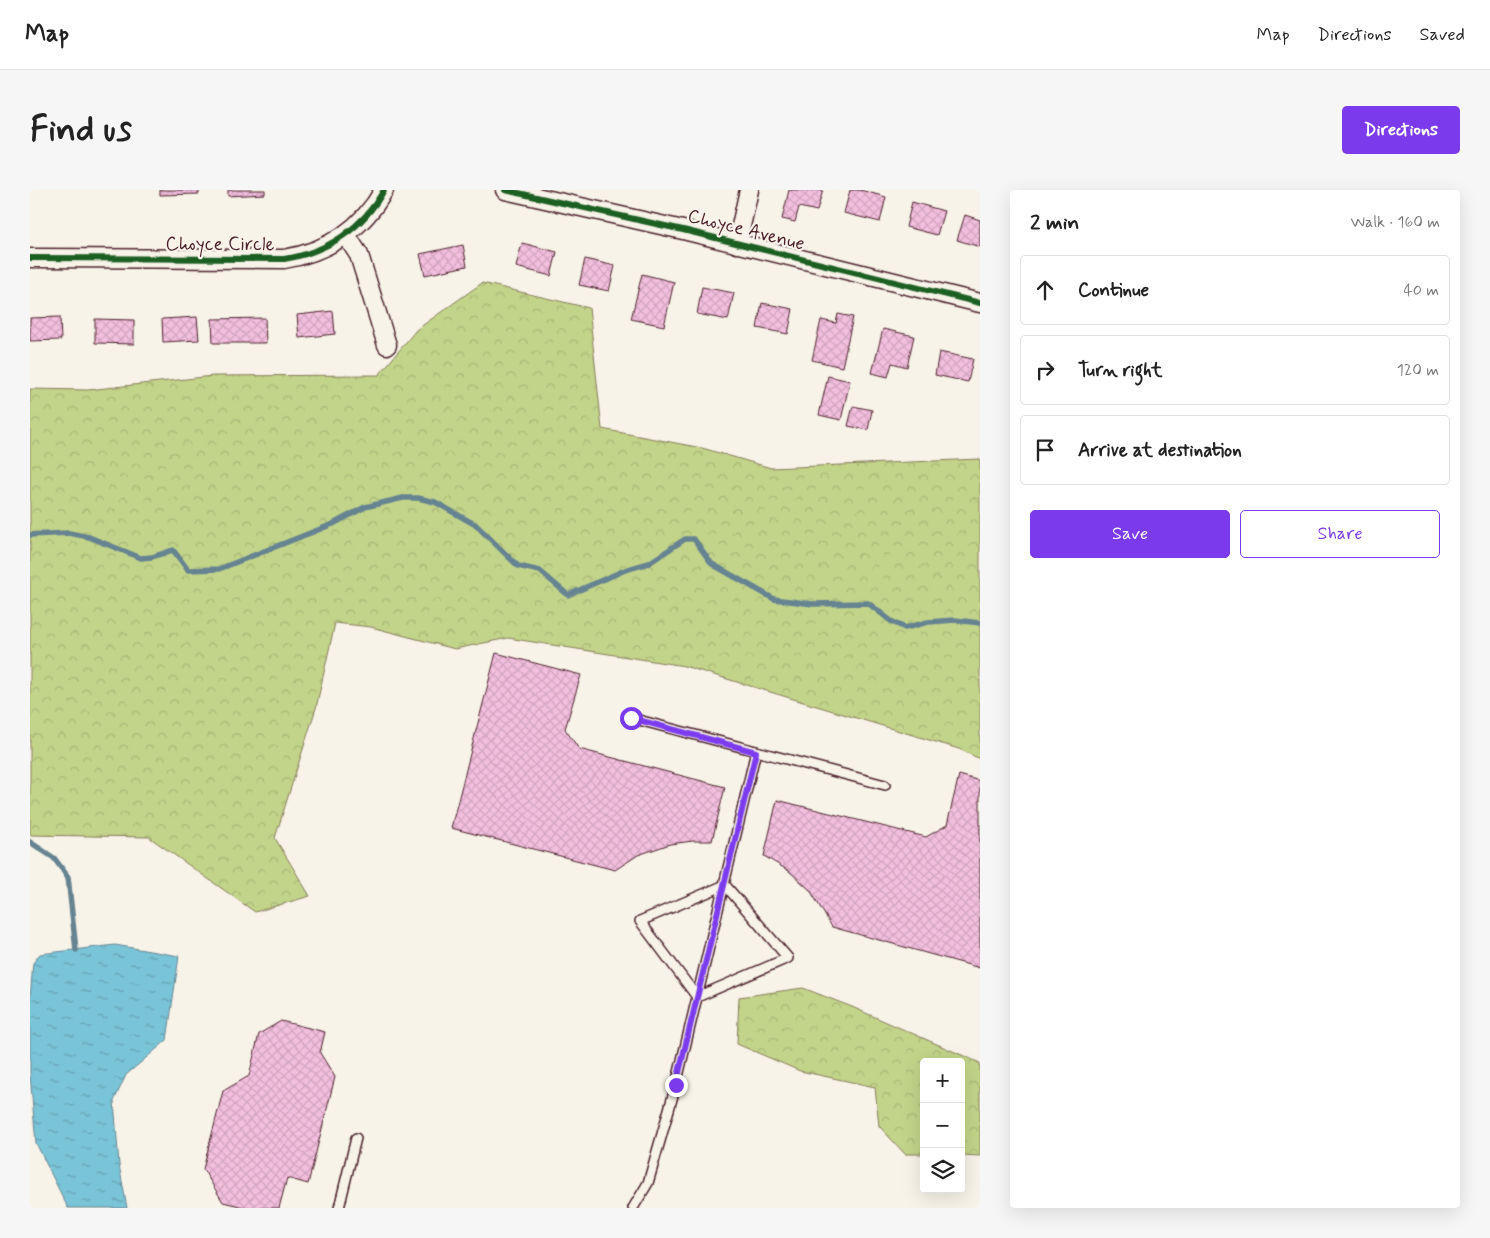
<!DOCTYPE html>
<meta charset="utf-8">
<style>
body{margin:0;font-family:Mynerve,sans-serif;background:#f6f6f6;color:#222}
.controls{position:absolute;right:15px;bottom:15px;display:grid;overflow:hidden;border-radius:5px;box-shadow:0 5px 20px #0002}
.controls button{width:45px;height:45px;display:grid;place-items:center;padding:0;border:0;border-bottom:1px solid #e0e0e0;background:#fff;color:#222;font:25px sans-serif}
.stop{position:absolute;width:15px;height:15px;margin:-11px;border:4px solid #7c3aed;border-radius:50%;background:#fff}
.stop.end{background:#7c3aed;border-color:#fff;box-shadow:0 1px 5px #0008}
.list{margin:0;padding:0;list-style:none}
h2{display:flex;justify-content:space-between;align-items:center;height:65px;margin:0;padding:0 20px;font-size:21px}
h2 small{font-size:16px;font-weight:400;color:#767676}
.list li{display:grid;grid-template-columns:32px 1fr auto;gap:15px;align-items:center;box-sizing:border-box;height:70px;margin:0 10px 10px;padding:0 10px;border:1px solid #e0e0e0;border-radius:5px}
.list b{display:block;font-size:19px;white-space:nowrap}
.list em{font-size:16px;font-style:normal;color:#767676}
.actions{display:flex;gap:10px;padding:15px 20px}
.actions a{flex:1;padding:11px 0;border:1px solid #7c3aed;border-radius:5px;text-align:center;font-size:18px;color:#7c3aed}
.actions .main{background:#7c3aed;color:#fff}
.icon{flex:none;width:28px;height:28px;fill:none;stroke:currentColor;stroke-width:2;stroke-linecap:round;stroke-linejoin:round}
.map{position:relative;flex:none;width:950px;height:1018px;overflow:hidden;border-radius:5px}
header{display:flex;align-items:center;gap:30px;box-sizing:border-box;height:70px;padding:0 25px;background:#fff;border-bottom:1px solid #e0e0e0}
header strong{font-size:24px}
nav{display:flex;gap:28px;margin-inline-start:auto;font-size:18px}
.intro{display:flex;align-items:center;justify-content:space-between;box-sizing:border-box;height:120px;padding:0 30px}
h1{margin:0;font-size:35px}
.button{padding:12px 22px;border-radius:5px;background:#7c3aed;color:#fff;font-size:18px;font-weight:700}
main{display:flex;gap:30px;padding:0 30px}
aside{flex:1;background:#fff;border-radius:5px;box-shadow:0 5px 20px #0002}
.map>svg:first-child{display:block}
</style>
<header>
<strong>Map</strong>
<nav><a>Map</a><a>Directions</a><a>Saved</a></nav>
</header>
<div class="intro"><h1>Find us</h1><a class="button">Directions</a></div>
<main>
<div class="map">
<svg width="950" height="1018" viewBox="0 0 950 1018">
<defs>
<pattern id="forest-crowns" width="20" height="18" patternUnits="userSpaceOnUse" patternTransform="scale(1.25)"><rect width="20" height="18" fill="#c2d489"/><path d="M2 6a3 3 0 1 1 6 0M12 15a3 3 0 1 1 6 0" fill="none" stroke="#a8b676"/></pattern>
<pattern id="water-ripples" width="26" height="14" patternUnits="userSpaceOnUse" patternTransform="scale(1.25)"><rect width="26" height="14" fill="#79c5d7"/><path d="M2 4q2-2 4 0t4 0M15 11q2-2 4 0t4 0" fill="none" stroke="#659faf"/></pattern>
<pattern id="building-cross-hatch" width="8" height="8" patternUnits="userSpaceOnUse" patternTransform="scale(1.25)"><rect width="8" height="8" fill="#f2bfde"/><path d="M0 0l8 8M0 8l8-8" fill="none" stroke="#d1a4bf"/></pattern>
</defs>
<rect width="100%" height="100%" fill="#f7f3e8"/>
<filter id="ink" filterUnits="userSpaceOnUse"><feTurbulence type="fractalNoise" baseFrequency=".02" numOctaves="2"/><feDisplacementMap in="SourceGraphic" scale="10" xChannelSelector="R" yChannelSelector="G"/><feConvolveMatrix kernelMatrix="1 2 1 2 8 2 1 2 1" color-interpolation-filters="sRGB"/></filter>
<g filter="url(#ink)">
<!-- forest -->
<g fill="url(#forest-crowns)" stroke="#867a5a">
<path d="M452,93L559,118L572,239L672,258L741,278L950,269V569L929,559L654,476L478,448L425,459L341,437L305,433L286,518L245,648L280,706L225,722L119,647L0,645V199L58,200L183,186L349,185L386,140Z"/>
<path d="M773,798L822,817L950,873V966L931,965V872H894V964H875L849,936L845,897L770,881L707,854L709,807Z"/>
</g>
<!-- water -->
<path fill="url(#water-ripples)" stroke="#668392" d="M85,755L149,766L137,850L96,885L84,911L89,975L97,1018H38L6,953L0,884V809L3,773L10,764Z"/>
<g fill="none" stroke-linecap="round" stroke-linejoin="round">
<!-- stream -->
<g stroke="#668392" stroke-width="5.5">
<path d="M0,345L39,343L59,347L111,368L122,367L143,360L158,380L189,379L303,334L335,317L373,308H388L405,312L446,335L488,376L510,381L538,405L595,380L619,373L655,349H664L682,374L744,409L783,414L838,413L861,431L875,438L898,432L925,430L950,433"/>
<path d="M0,652L24,668L38,687L46,760"/>
</g>
</g>
<!-- building -->
<g fill="url(#building-cross-hatch)" stroke="#4a1f2b">
<path d="M130,0H169V4L130,5Z"/>
<path d="M198,0H235V4L198,6Z"/>
<path d="M759,0H793L787,21L769,17L765,32L752,29Z"/>
<path d="M820,0H830L856,7L850,32L814,23Z"/>
<path d="M882,12L914,21L907,45L876,37Z"/>
<path d="M935,25L950,30V57L927,50Z"/>
<path d="M492,53L527,62L521,86L486,77Z"/>
<path d="M433,55L437,76L395,85L390,64Z"/>
<path d="M555,69L585,76L579,101L549,95Z"/>
<path d="M612,84L644,92L634,136L601,129Z"/>
<path d="M672,97L704,103L698,130L667,124Z"/>
<path d="M732,113L763,119L758,144L727,138Z"/>
<path d="M303,121L305,144L269,148L267,125Z"/>
<path d="M808,124L823,127L812,177L782,170L791,130L806,133Z"/>
<path d="M30,127L31,150L0,151V128Z"/>
<path d="M167,127L169,150L133,152L132,129Z"/>
<path d="M235,128L236,153H183L182,129Z"/>
<path d="M65,129L104,130V154L65,153Z"/>
<path d="M853,139L884,146L877,177L862,173L858,187L842,183Z"/>
<path d="M909,162L943,169L938,192L905,185Z"/>
<path d="M798,186L820,191L811,230L789,225Z"/>
<path d="M823,216L842,220L838,240L818,236Z"/>
<path d="M466,463L551,485L535,539L549,559L695,597L682,651H663L640,654L608,665L585,680L421,638Z"/>
<path d="M929,585L950,591V778L802,737L780,700L759,681L734,666L747,610L896,647L917,635Z"/>
<path d="M251,831L295,842L290,863L305,887L278,994L257,988L249,1018H218L193,1012L173,979L193,901L219,886L229,844Z"/>
</g>
<g fill="none" stroke-linecap="round" stroke-linejoin="round">
<defs>
<g id="service">
<path d="M601,528L726,561L646,895L618,993L603,1018"/>
<path d="M726,561L855,595"/>
<path d="M695,695L758,768L667,807L610,731Z"/>
<path d="M309,1018L326,948"/>
</g>
<g id="minor">
<path d="M475,0L653,40L950,113"/>
<path d="M316,45L329,65L357,155"/>
<path d="M707,54L719,0"/>
<path d="M0,68L254,69C298,62 333,38 354,0"/>
</g>
</defs>
<!-- service casing -->
<use href="#service" stroke="#4a1f2b" stroke-width="12"/>
<!-- minor casing -->
<use href="#minor" stroke="#4a1f2b" stroke-width="21"/>
<!-- service -->
<use href="#service" stroke="#f7f3e8" stroke-width="9"/>
<!-- minor -->
<use href="#minor" stroke="#f7f3e8" stroke-width="18"/>
<defs>
<g id="cycleway">
<path d="M475,0L653,40L950,113"/>
<path d="M0,68L254,69C298,62 333,38 354,0"/>
</g>
</defs>
<!-- cycleway casing -->
<use href="#cycleway" stroke="#f7f3e8" stroke-width="9"/>
<!-- cycleway -->
<use href="#cycleway" stroke="#1b5e20" stroke-width="6"/>
</g>
</g>
<g fill="none" stroke-linecap="round" stroke-linejoin="round" filter="url(#ink)">
<!-- route -->
<path stroke="#7c3aed" stroke-width="6" d="M601,528L726,562L646,895"/>
</g>
<g text-anchor="middle" dominant-baseline="central" stroke-width="4.5" stroke-linejoin="round" paint-order="stroke">
<!-- street labels -->
<g font-size="19" fill="#4a1f2b" stroke="#f7f3e8">
<text transform="translate(716 40) rotate(14)">Choyce Avenue</text>
<text x="190" y="54">Choyce Circle</text>
</g>
</g>
</svg>
<div class="controls">
<button>+</button>
<button>−</button>
<button><svg class="icon" aria-label="layers" viewBox="0 0 24 24"><path d="M12 4l9 5-9 5-9-5zM3 14l9 5 9-5"/></svg></button>
</div>
<div class="stop" style="left:601px;top:528px"></div>
<div class="stop end" style="left:646px;top:895px"></div>
</div>
<aside>
<h2>2 min<small>Walk · 160 m</small></h2>
<ul class="list">
<li><svg class="icon" aria-label="ahead" viewBox="0 0 24 24"><path d="M12 20V5M6 11l6-6 6 6"/></svg><div><b>Continue</b></div><em>40 m</em></li>
<li><svg class="icon" aria-label="right" viewBox="0 0 24 24"><path d="M7 20v-9h11M14 6l5 5-5 5"/></svg><div><b>Turn right</b></div><em>120 m</em></li>
<li><svg class="icon" aria-label="arrive" viewBox="0 0 24 24"><path d="M6 21V4h12l-3 4 3 4H6"/></svg><div><b>Arrive at destination</b></div></li>
</ul>
<div class="actions"><a class="main">Save</a><a>Share</a></div>
</aside>
</main>
